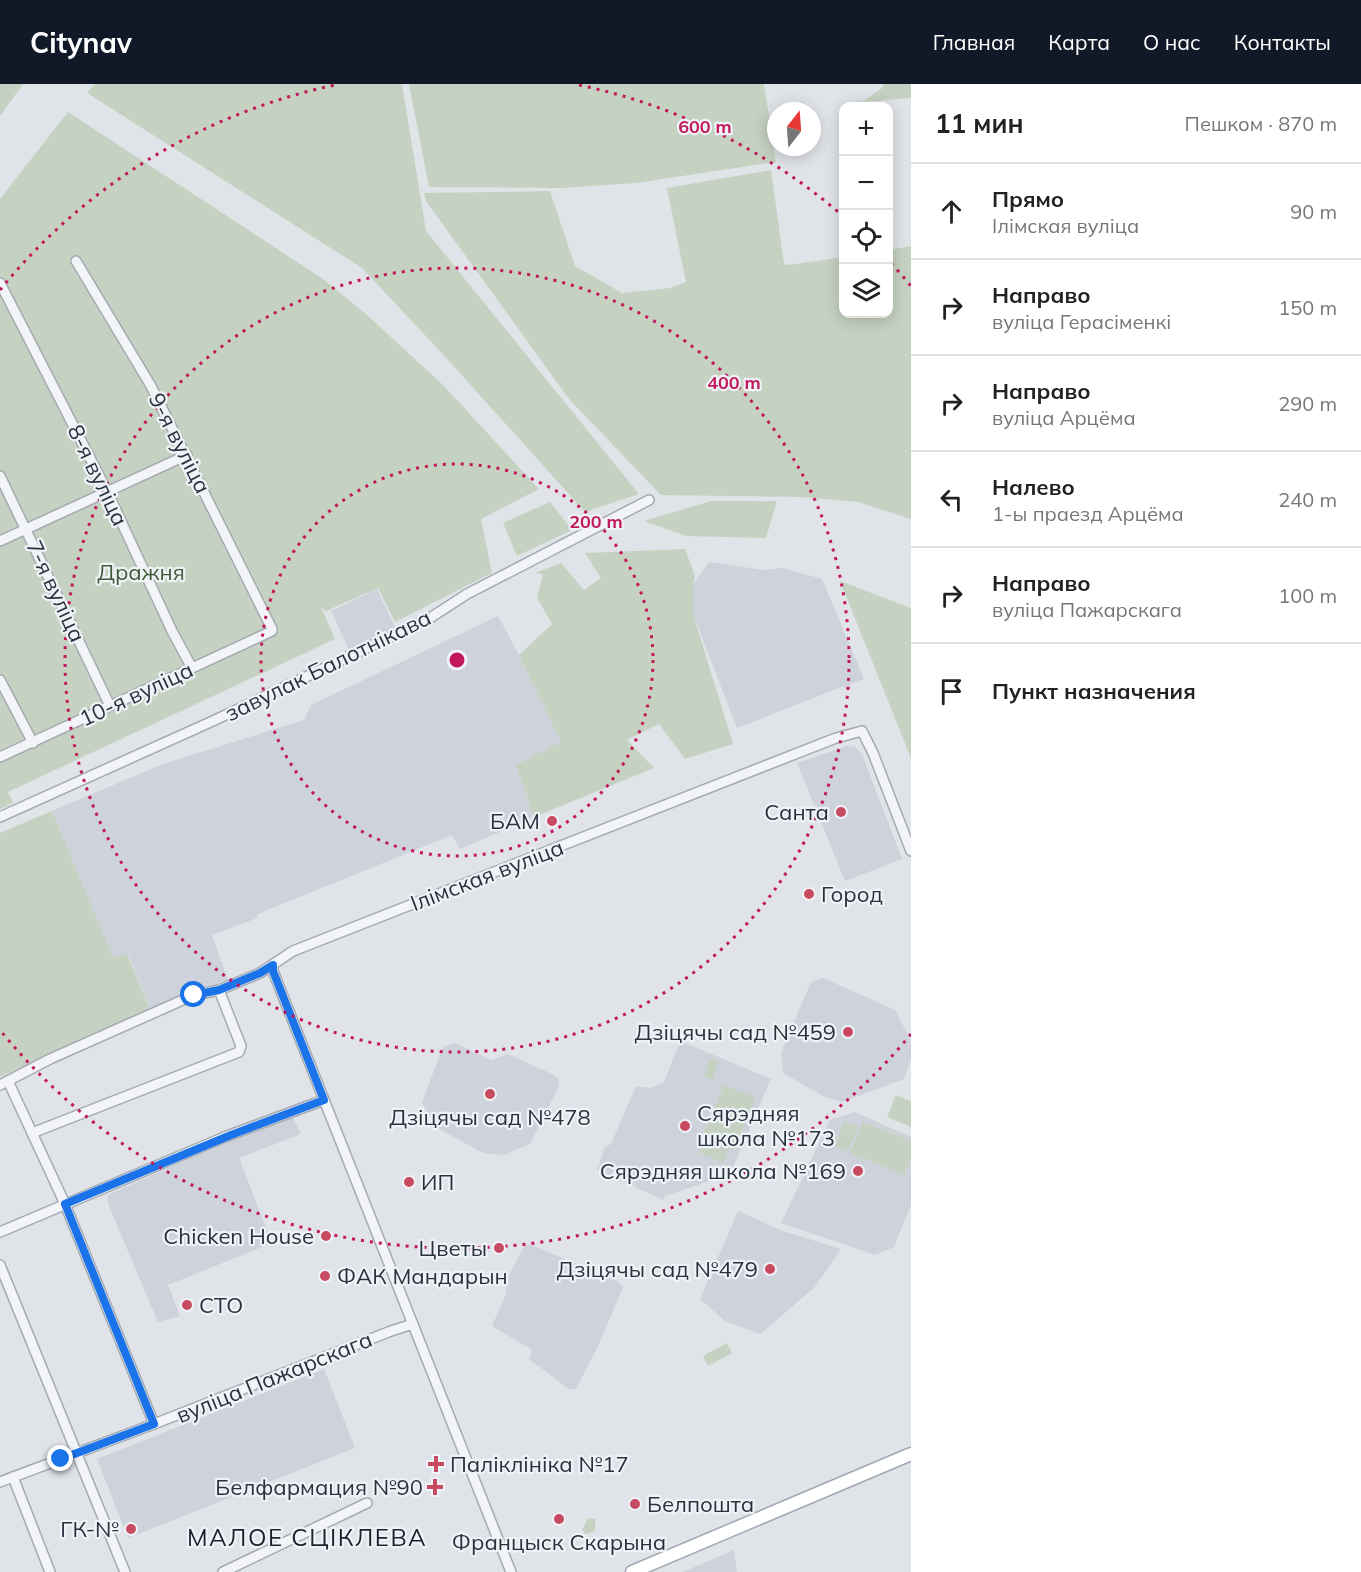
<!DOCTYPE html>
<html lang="ru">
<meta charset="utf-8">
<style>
body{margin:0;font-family:Mulish,sans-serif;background:#f2f2f2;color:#222}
.controls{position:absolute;right:18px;top:18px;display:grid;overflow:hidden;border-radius:12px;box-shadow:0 3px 15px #0003}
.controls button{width:54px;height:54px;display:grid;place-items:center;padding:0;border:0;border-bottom:2px solid #e0e0e0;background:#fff;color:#222;font:30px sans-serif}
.compass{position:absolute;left:767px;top:18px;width:54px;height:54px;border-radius:50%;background:#fff;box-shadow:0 3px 15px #0003;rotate:17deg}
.stop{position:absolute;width:18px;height:18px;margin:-14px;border:4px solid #1a73e8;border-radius:50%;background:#fff}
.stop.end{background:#1a73e8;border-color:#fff;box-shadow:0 2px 6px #0008}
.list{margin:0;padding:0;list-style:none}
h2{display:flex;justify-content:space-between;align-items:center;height:78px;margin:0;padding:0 24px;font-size:26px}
h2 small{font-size:20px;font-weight:400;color:#767676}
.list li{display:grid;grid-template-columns:39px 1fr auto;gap:18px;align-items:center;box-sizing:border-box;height:96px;padding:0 24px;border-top:2px solid #e0e0e0}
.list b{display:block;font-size:22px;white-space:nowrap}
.list p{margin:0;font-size:20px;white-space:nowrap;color:#767676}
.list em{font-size:20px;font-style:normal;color:#767676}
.icon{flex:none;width:33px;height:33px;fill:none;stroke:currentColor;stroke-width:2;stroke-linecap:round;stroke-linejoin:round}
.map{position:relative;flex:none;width:911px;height:1488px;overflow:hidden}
header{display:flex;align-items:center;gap:36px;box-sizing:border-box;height:84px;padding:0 30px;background:#111827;color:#fff}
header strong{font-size:28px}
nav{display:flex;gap:33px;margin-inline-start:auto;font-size:21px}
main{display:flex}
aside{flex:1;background:#fff}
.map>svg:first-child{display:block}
</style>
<header>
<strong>Citynav</strong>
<nav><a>Главная</a><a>Карта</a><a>О нас</a><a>Контакты</a></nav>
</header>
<main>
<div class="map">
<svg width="911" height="1488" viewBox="0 0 911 1488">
<rect width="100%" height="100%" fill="#e0e3e8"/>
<!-- built -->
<g fill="#ced2da">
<path d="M709,478L764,486L782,484L822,495L864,595L850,600L851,605L846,606L844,602L737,644L693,530V501Z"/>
<path d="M377,505L396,545L349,566L331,527Z"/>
<path d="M498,532L519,571L562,659L516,681L534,733L460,765L452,751L260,829L257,831V834L212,851L228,896L218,899L219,902L213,904L212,900L150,925L128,870L113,875L52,727L163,680L304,636L311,621Z"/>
<path d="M847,662L855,663L862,670L902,775L845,797L797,679Z"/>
<path d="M823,894L895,926L911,957V975L904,995L842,1018L825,1013L783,989L781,969L811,898Z"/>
<path d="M680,957L771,995L730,1090L665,1112L664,1116L597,1086L605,1063L611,1060L636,1002L650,1004L664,998Z"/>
<path d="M455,959L491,976L508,970L554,991L559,996V1002L530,1060L504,1071L483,1069L434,1042L422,1018L443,963Z"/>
<path d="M855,1028L911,1053V1121L894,1163L875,1171L781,1139L830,1036Z"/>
<path d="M292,1032L301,1050L239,1074L272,1159L168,1201L180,1232L158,1238L108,1120V1111L215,1063Z"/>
<path d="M738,1127L780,1146L841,1165L814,1204L760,1250L725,1237L700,1215Z"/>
<path d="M525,1160L532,1161L618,1198L623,1203L598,1262L576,1305H569L529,1275L532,1266L492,1242L506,1210L507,1195Z"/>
<path d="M324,1285L355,1364L128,1454L97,1375Z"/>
<path d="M734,1466L737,1488H683Z"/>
</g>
<!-- green -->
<g fill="#c6d2c1">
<path d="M0,0H23L0,32Z"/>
<path d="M95,0H402L426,147L639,410L585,428L439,266L362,184L87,9Z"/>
<path d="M409,0H764L776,78L636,99L562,104L429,103Z"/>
<path d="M884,0H911V14L862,18L881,5Z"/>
<path d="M68,28L323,195L366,230L443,301L539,405L481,435L492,489L395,538L378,504L326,527L321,523L335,555L8,708L13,719L0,725V115Z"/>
<path d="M771,86L784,180L789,181L843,173L844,230H888L889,166L911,162V435L858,418L802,413L661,411L569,315L426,117L424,109L550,107L575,182L622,209L670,204L686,198L667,104Z"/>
<path d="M711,417H777L766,454L686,452L644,437Z"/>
<path d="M550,418L572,446L517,472L503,439Z"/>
<path d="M685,465L695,492L693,501V530L733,660L685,675L659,640L627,656L654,684L534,733L516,681L561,658L519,571L552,540L537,514L543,490L535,489L561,479L584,506L601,494L585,469Z"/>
<path d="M840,497L911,524V674L848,517Z"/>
<path d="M52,727L113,874L127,870L150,925L0,993V749Z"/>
<path d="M711,975L719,978L712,995L704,992Z"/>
<path d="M724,1001L756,1014L733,1067L702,1053Z"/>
<path d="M896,1011L911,1017V1043L887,1033Z"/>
<path d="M844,1037L858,1043L848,1067L835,1062Z"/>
<path d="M863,1038L911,1057V1075L904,1091L850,1069Z"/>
<path d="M705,1057L729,1066L723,1079L700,1069Z"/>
<path d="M727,1259L732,1269L708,1282L703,1272Z"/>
<path d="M588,1434L595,1435V1447L586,1450L582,1446Z"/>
</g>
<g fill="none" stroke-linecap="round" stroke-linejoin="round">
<defs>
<g id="minor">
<path d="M0,199L107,407L172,547L192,584"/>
<path d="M0,392L110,622"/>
<path d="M0,457L187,371"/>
<path d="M0,596L33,659"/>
<path d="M0,673L272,547V545L151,302L76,177"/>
<path d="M0,733L215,636L430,534L467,510L649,416"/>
<path d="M273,881V887L511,1488"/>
<path d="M8,997L65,1120L154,1340"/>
<path d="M0,1001L50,975L194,911L219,906L260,889L293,867L836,654L862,647L873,669L911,767"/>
<path d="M32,1049L239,968L241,962L219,906"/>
<path d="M0,1148L227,1052L324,1016"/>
<path d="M0,1181L125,1488"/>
<path d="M13,1393L50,1488"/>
<path d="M0,1398L154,1340L391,1247L413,1240"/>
<path d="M223,1488L367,1419"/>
</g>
<path id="major" d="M632,1488L911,1370"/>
</defs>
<!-- minor casing -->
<use href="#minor" stroke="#a5aab2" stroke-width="12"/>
<!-- major casing -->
<use href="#major" stroke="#a0a8b3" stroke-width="15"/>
<!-- minor -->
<use href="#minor" stroke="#f2f4f7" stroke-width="9"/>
<!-- major -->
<use href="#major" stroke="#fff" stroke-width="12"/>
</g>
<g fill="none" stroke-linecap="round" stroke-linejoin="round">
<!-- route -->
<path stroke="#1a73e8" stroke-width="8" d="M61,1375L154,1340L65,1120L231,1051L324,1016L273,887V881L260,889L219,906L194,911"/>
</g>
<!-- distance rings -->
<g fill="none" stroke="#c2185b" stroke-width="3" stroke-dasharray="3 6">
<circle cx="457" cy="576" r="196"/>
<circle cx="457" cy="576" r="392"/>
<path d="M911 950A588 588 0 0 1 0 946M0 206A588 588 0 0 1 335 1M579 1A588 588 0 0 1 843 132M891 179A588 588 0 0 1 911 202"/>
</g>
<!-- markers -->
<g fill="#c84a60" stroke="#eff2f6" stroke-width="2">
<circle cx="841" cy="728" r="6"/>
<circle cx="552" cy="737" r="6"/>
<circle cx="809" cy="810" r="6"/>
<circle cx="848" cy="948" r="6"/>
<circle cx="490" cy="1010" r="6"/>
<circle cx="685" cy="1042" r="6"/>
<circle cx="858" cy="1087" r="6"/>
<circle cx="409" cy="1098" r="6"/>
<circle cx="326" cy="1152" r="6"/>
<circle cx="499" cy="1164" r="6"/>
<circle cx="770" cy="1185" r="6"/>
<circle cx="325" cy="1192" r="6"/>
<circle cx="187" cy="1221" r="6"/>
<path d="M433 1371h6v6h6v6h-6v6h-6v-6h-6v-6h6z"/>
<path d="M432 1394h6v6h6v6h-6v6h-6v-6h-6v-6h6z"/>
<circle cx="635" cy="1420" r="6"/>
<circle cx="559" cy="1435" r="6"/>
<circle cx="131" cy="1445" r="6"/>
</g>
<g text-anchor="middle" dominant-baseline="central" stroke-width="4.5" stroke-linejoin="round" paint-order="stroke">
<!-- street labels -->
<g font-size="22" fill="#29323f" stroke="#eff2f6">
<text transform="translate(180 359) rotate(63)">9-я вуліца</text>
<text transform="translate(98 391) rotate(64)">8-я вуліца</text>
<text transform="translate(56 507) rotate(65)">7-я вуліца</text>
<text transform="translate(328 581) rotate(-26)">завулак Балотнікава</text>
<text transform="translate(136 610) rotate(-25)">10-я вуліца</text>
<text transform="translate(487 791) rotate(-21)">Ілімская вуліца</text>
<text transform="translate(274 1293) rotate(-22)">вуліца Пажарскага</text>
</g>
<!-- park labels -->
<g font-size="22" fill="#3f5a37" stroke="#eff2f6">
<text x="141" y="488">Дражня</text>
</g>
<!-- poi labels -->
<g font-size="22" fill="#29323f" stroke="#eff2f6" text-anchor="end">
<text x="829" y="728">Санта</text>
<text x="540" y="737">БАМ</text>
<text x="821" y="810" text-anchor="start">Город</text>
<text x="836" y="948">Дзіцячы сад №459</text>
<text x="697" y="1029" text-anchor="start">Сярэдняя<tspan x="697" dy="25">школа №173</tspan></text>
<text x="490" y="1033" text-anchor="middle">Дзіцячы сад №478</text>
<text x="846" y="1087">Сярэдняя школа №169</text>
<text x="421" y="1098" text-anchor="start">ИП</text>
<text x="314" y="1152">Chicken House</text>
<text x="487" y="1164">Цветы</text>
<text x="758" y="1185">Дзіцячы сад №479</text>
<text x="337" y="1192" text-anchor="start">ФАК Мандарын</text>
<text x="199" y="1221" text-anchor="start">СТО</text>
<text x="450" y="1380" text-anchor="start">Паліклініка №17</text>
<text x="423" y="1403">Белфармация №90</text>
<text x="647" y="1420" text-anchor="start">Белпошта</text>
<text x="119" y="1445">ГК-№</text>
<text x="559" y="1458" text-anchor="middle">Францыск Скарына</text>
</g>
<!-- neighbourhood labels -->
<g font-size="24" letter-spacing="1.5" fill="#1b232f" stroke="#eff2f6">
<text x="307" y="1453">МАЛОЕ СЦІКЛЕВА</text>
</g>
</g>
<circle cx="457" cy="576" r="9" fill="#c2185b" stroke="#eff2f6" stroke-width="3"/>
<g font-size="18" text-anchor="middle" font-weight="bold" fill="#c2185b" stroke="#eff2f6" stroke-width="4.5" stroke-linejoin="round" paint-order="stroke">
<text x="705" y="49">600 m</text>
<text x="734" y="305">400 m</text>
<text x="596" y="444">200 m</text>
</g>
</svg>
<div class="controls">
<button>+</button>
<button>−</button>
<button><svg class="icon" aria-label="locate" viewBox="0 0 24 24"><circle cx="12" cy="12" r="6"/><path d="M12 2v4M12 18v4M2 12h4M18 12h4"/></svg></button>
<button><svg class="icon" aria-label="layers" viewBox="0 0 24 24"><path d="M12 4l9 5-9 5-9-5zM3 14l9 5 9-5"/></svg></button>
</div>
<svg class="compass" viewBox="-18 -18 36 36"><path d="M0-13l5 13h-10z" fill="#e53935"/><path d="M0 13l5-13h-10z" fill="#767676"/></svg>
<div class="stop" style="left:194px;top:911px"></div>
<div class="stop end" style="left:61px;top:1375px"></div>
</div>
<aside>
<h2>11 мин<small>Пешком · 870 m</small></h2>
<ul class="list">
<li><svg class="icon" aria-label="ahead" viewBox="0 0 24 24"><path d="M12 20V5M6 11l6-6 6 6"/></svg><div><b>Прямо</b><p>Ілімская вуліца</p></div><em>90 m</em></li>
<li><svg class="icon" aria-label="right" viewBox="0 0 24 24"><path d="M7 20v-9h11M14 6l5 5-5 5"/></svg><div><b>Направо</b><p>вуліца Герасіменкі</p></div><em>150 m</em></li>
<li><svg class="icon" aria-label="right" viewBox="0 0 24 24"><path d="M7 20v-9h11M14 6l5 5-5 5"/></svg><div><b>Направо</b><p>вуліца Арцёма</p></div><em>290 m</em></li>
<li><svg class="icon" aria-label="left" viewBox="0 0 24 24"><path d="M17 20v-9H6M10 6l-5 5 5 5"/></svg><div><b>Налево</b><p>1-ы праезд Арцёма</p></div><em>240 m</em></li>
<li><svg class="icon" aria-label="right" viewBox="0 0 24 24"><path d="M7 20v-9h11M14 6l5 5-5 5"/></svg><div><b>Направо</b><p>вуліца Пажарскага</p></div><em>100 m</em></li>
<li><svg class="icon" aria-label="arrive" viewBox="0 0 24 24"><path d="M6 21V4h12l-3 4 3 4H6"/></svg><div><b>Пункт назначения</b></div></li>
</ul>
</aside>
</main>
